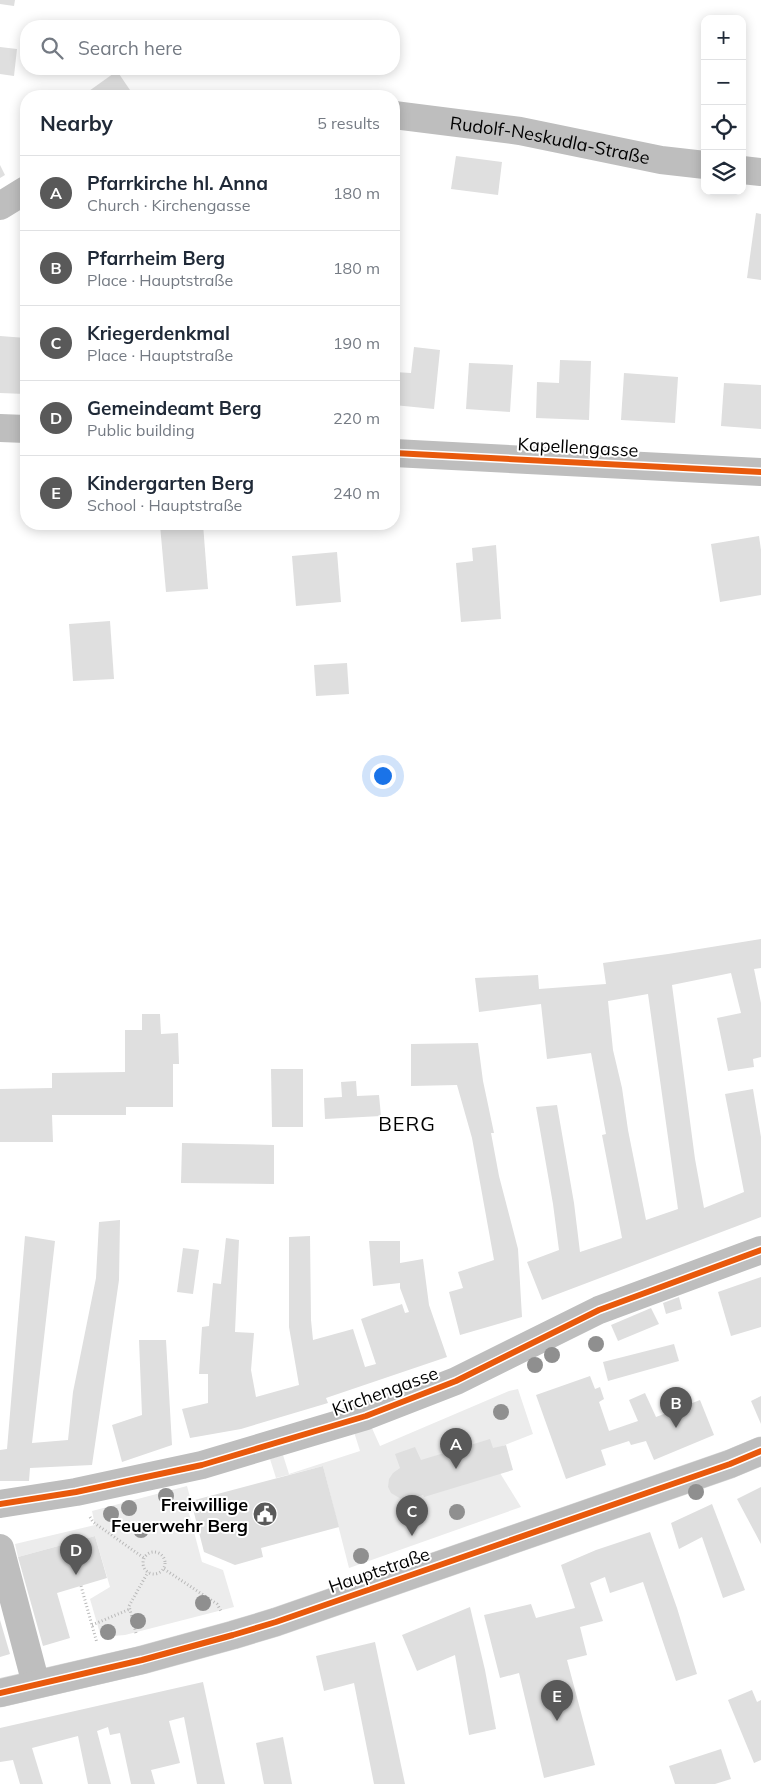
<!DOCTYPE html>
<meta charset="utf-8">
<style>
body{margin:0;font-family:Mulish,sans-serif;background:#f2f2f3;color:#1f2937}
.controls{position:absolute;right:15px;top:15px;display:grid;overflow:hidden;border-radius:10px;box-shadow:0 2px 12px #0003}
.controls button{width:45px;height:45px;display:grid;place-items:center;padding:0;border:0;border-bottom:1px solid #e0e1e3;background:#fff;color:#1f2937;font:25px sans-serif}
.you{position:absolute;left:382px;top:775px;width:18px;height:18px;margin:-12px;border:4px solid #fff;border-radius:50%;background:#1a73e8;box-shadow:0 0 0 8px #1a73e833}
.badge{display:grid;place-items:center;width:32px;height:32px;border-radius:50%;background:#595959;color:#fff;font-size:16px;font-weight:700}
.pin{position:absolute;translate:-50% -41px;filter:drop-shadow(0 1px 2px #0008)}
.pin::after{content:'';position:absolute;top:26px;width:18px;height:15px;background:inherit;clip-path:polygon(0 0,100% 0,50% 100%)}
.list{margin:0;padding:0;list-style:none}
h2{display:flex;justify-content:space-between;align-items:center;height:65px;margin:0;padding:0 20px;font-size:21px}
h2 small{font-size:16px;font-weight:400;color:#747a83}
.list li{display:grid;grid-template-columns:32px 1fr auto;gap:15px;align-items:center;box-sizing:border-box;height:75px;padding:0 20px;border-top:1px solid #e0e1e3}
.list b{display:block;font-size:19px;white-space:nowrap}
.list p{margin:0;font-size:16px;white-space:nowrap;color:#747a83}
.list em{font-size:16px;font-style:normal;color:#747a83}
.icon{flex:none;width:28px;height:28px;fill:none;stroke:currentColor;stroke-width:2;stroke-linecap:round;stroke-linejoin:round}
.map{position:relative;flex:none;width:761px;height:1784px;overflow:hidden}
.search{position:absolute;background:#fff;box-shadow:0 2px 12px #0003;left:20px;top:20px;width:380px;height:55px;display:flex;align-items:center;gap:12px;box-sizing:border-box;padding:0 18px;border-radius:20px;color:#747a83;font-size:19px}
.panel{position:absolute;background:#fff;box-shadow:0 2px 12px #0003;left:20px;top:90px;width:380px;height:440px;border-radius:20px}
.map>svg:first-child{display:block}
</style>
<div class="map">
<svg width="761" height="1784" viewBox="0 0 761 1784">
<rect width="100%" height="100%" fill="#fff"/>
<!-- green -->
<g fill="#ececec">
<path d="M518,1389L533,1434L487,1452L521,1507L349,1568L323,1466L276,1478L270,1459L283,1455L289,1474L360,1451L354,1432L371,1426L380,1446L509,1391Z"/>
<path d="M187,1486L191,1501L186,1502L202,1562L223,1570L234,1607L125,1635L101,1637L90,1599L110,1587L95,1536L18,1557L15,1544L95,1525L92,1511Z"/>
</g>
<!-- building -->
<g fill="#dfdfdf" fill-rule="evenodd">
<path d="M0,0H15L14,6L0,4Z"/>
<path d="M0,47L17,49L14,76L0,74Z"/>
<path d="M117,71L130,90L122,96H82Z"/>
<path d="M456,156L502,162L498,195L451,189Z"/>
<path d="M0,165L5,175L0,178Z"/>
<path d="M756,213L761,214V280L747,278Z"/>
<path d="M0,336L26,338L25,394L0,393Z"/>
<path d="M414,347L440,350L434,409L394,405V372L411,373Z"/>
<path d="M560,360L591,361L589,420L536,418L537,382L559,383Z"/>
<path d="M469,363L513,365L510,412L466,409Z"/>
<path d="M624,373L678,377L675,423L621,420Z"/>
<path d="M724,383L761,385V429L721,426Z"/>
<path d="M170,524H203L208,589L166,592L160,525Z"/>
<path d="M759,536L761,550V595L720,602L711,544Z"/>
<path d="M496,545L501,619L461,622L456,563L473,561L472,548Z"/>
<path d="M337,552L341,602L296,606L292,556Z"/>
<path d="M110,621L114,679L73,681L69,624Z"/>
<path d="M347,663L349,694L316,696L314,665Z"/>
<path d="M761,939V968L754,969L761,1003V1057L753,1059L754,1067L728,1071L717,1018L741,1013L731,973L672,985L695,1159L704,1208L744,1192L725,1094L753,1089L761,1137V1217L542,1300L527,1262L559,1250L553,1204L536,1107L557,1105L574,1203L580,1252L622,1238L602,1135L606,1134L591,1053L547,1059L541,1004L479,1012L475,978L538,975L539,989L606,984L603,963L668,954ZM648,994L678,1209L646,1220L628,1130L622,1088L613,1050L608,1001Z"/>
<path d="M142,1014H160L161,1034L178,1033L179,1064H173V1107H126V1115H52L53,1142H0V1089L52,1088V1073L125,1072V1030H142Z"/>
<path d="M478,1043L483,1081L494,1133H491L499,1176L518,1249L522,1317L460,1335L449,1292L463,1288L458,1272L494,1260L472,1138L457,1085L411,1086V1044Z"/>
<path d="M271,1069H303V1127H272Z"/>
<path d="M356,1081L357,1096L379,1095L381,1116L325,1119L324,1098L342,1097L341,1082Z"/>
<path d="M182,1143L274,1145V1184L181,1183Z"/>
<path d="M120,1220L119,1280L92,1465L30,1468L29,1481H0V1450L7,1449L25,1236L55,1241L32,1443L68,1440L73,1392L96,1278L99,1222Z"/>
<path d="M310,1236L311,1320L313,1340L353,1329L365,1367L376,1364L361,1319L402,1304L405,1313L409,1312L400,1288V1283L373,1286L369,1241H400V1263L423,1259L429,1305L447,1357L326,1398L328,1403L241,1429L190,1438L182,1409L208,1403V1374H199L202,1327L209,1326L213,1283L221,1284L226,1238L239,1240L235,1332L254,1333L251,1370L256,1397L299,1385L289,1327V1237Z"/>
<path d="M183,1248L199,1250L193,1294L177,1292Z"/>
<path d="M761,1277V1327L731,1336L718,1292Z"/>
<path d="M679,1297L682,1309L666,1314L663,1303Z"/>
<path d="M651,1308L659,1324L618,1341L611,1325Z"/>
<path d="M139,1340H166L172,1445L122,1462L112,1425L142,1415Z"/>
<path d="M674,1344L679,1361L608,1381L603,1362Z"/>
<path d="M590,1376L595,1389L600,1387L604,1399L599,1402L609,1431L638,1421L629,1400L645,1393L656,1417L700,1400L714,1435L654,1460L646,1441L631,1445L629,1441L601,1450L606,1465L566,1479L536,1395Z"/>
<path d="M761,1396V1424L751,1401Z"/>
<path d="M490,1439L493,1448L506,1445L513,1470L424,1497L423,1495L408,1499H401L391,1493L388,1487L389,1479L393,1473L400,1468L395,1454L415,1447L421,1460Z"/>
<path d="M323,1466L339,1527L261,1548L263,1557L235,1565L204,1552L191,1501Z"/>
<path d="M761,1487V1544L737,1499Z"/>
<path d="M712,1504L745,1590L723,1598L702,1537L679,1549L671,1523Z"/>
<path d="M650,1532L677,1608L697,1674L676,1681L643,1582L610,1593L605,1577L590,1583L603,1621L580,1627L587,1655L567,1660L595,1765L544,1778L519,1673L500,1678L484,1615L531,1604L536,1618L575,1608L561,1565L596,1550Z"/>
<path d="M95,1536L107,1578L57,1593L70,1638L43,1646L18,1557Z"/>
<path d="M470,1607L485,1670L496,1729L469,1735L455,1655L417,1671L402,1635Z"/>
<path d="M0,1620L10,1654L0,1657Z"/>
<path d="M375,1642L405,1784H374L354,1683L324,1691L316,1656Z"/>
<path d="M203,1682L225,1784H197L184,1717L169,1721L180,1763L151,1770L155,1784H131L120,1733L110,1735L108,1727L97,1731L111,1784H88L78,1736L32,1748L43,1784H20L13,1760L0,1762V1728Z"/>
<path d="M752,1690L757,1702L761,1700V1760L754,1763L728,1700Z"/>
<path d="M283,1737L292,1784H264L256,1743Z"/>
<path d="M721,1749L731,1779L715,1784H675L669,1766Z"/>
</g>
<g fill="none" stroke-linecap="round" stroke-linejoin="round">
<defs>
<path id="major" d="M0,1693L142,1660L233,1635L276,1622L730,1464L761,1451"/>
</defs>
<!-- major casing -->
<use href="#major" stroke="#dbdbdb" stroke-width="29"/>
<!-- path -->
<g stroke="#b9b9b9" stroke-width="3" stroke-dasharray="1 2.5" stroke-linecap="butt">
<path d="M90,1517L93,1522L144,1558"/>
<circle cx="154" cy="1563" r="11"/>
<path d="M164,1569L217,1604L221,1611"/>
<path d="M81,1586L97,1643"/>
<path d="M92,1625L130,1609"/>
<path d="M136,1633L129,1606L148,1572"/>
</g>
<!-- minor -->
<g stroke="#bebebe" stroke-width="28">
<path id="s1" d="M394,115L520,131L661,160L705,165"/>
<path d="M742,170L761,172"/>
<path d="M0,206L26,190"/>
<path d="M0,428L26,429"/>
<path d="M394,453L761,472"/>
<path d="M0,1504L76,1492L202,1465L366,1416L456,1381L599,1310L761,1250"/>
<path d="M0,1548L36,1684"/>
</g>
<!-- major -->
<use href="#major" stroke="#bebebe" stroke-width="28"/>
<defs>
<g id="cycleway">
<path d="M394,453L761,472"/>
<path d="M0,1504L76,1492L202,1465L366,1416L456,1381L599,1310L761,1250"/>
<path d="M0,1693L142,1660L233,1635L276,1622L730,1464L761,1451"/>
</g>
</defs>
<!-- cycleway casing -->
<use href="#cycleway" stroke="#fff" stroke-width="9"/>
<!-- cycleway -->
<use href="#cycleway" stroke="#e8590c" stroke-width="6"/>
</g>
<!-- trees -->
<g fill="#8f8f8f">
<circle cx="596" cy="1344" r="8"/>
<circle cx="552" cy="1355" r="8"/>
<circle cx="535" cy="1365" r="8"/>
<circle cx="501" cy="1412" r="8"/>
<circle cx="696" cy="1492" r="8"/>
<circle cx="166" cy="1496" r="8"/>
<circle cx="129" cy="1508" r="8"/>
<circle cx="457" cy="1512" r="8"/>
<circle cx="111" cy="1514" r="8"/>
<circle cx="141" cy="1530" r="8"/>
<circle cx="361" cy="1556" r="8"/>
<circle cx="203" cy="1603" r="8"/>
<circle cx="138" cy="1621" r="8"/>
<circle cx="108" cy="1632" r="8"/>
</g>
<!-- icons -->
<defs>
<symbol id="civic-disc" viewBox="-11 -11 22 22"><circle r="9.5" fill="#595959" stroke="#fff"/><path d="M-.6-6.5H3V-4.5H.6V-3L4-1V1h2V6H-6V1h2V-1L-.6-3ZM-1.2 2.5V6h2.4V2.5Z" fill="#fff"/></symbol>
</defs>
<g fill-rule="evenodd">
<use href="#civic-disc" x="251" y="1500" width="28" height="28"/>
</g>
<g text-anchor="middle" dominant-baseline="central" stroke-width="4" stroke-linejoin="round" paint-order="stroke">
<!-- street labels -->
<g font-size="18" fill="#000" stroke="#fff">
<text stroke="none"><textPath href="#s1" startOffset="158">Rudolf-Neskudla-Straße</textPath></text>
<text transform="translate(578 447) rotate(3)">Kapellengasse</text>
<text transform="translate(385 1391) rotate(-20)">Kirchengasse</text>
<text transform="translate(379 1570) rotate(-19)">Hauptstraße</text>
</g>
<!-- poi labels -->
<g font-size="18" font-weight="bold" fill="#000" stroke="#fff" text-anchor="end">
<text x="248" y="1504">Freiwillige<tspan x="248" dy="21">Feuerwehr Berg</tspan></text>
</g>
<!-- quarter labels -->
<g font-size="20" letter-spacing="1" fill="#000" stroke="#fff">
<text x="407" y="1123">BERG</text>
</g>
</g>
</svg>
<div class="controls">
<button>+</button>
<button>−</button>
<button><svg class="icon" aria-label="locate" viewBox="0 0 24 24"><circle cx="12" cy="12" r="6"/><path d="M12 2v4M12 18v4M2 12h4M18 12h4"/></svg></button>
<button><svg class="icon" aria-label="layers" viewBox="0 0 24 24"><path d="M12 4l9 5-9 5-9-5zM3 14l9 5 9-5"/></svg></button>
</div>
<div class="you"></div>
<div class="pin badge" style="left:456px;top:1469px">A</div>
<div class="pin badge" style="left:676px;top:1428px">B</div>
<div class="pin badge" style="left:412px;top:1536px">C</div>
<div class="pin badge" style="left:76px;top:1575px">D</div>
<div class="pin badge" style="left:557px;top:1721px">E</div>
<div class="search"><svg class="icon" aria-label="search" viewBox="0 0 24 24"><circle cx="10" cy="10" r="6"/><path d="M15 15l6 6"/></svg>Search here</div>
<section class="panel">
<h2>Nearby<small>5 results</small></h2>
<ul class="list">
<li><span class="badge">A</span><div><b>Pfarrkirche hl. Anna</b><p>Church · Kirchengasse</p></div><em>180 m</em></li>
<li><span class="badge">B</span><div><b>Pfarrheim Berg</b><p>Place · Hauptstraße</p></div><em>180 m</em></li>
<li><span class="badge">C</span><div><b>Kriegerdenkmal</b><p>Place · Hauptstraße</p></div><em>190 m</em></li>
<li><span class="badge">D</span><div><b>Gemeindeamt Berg</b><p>Public building</p></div><em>220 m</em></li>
<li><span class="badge">E</span><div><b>Kindergarten Berg</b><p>School · Hauptstraße</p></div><em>240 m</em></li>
</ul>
</section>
</div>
